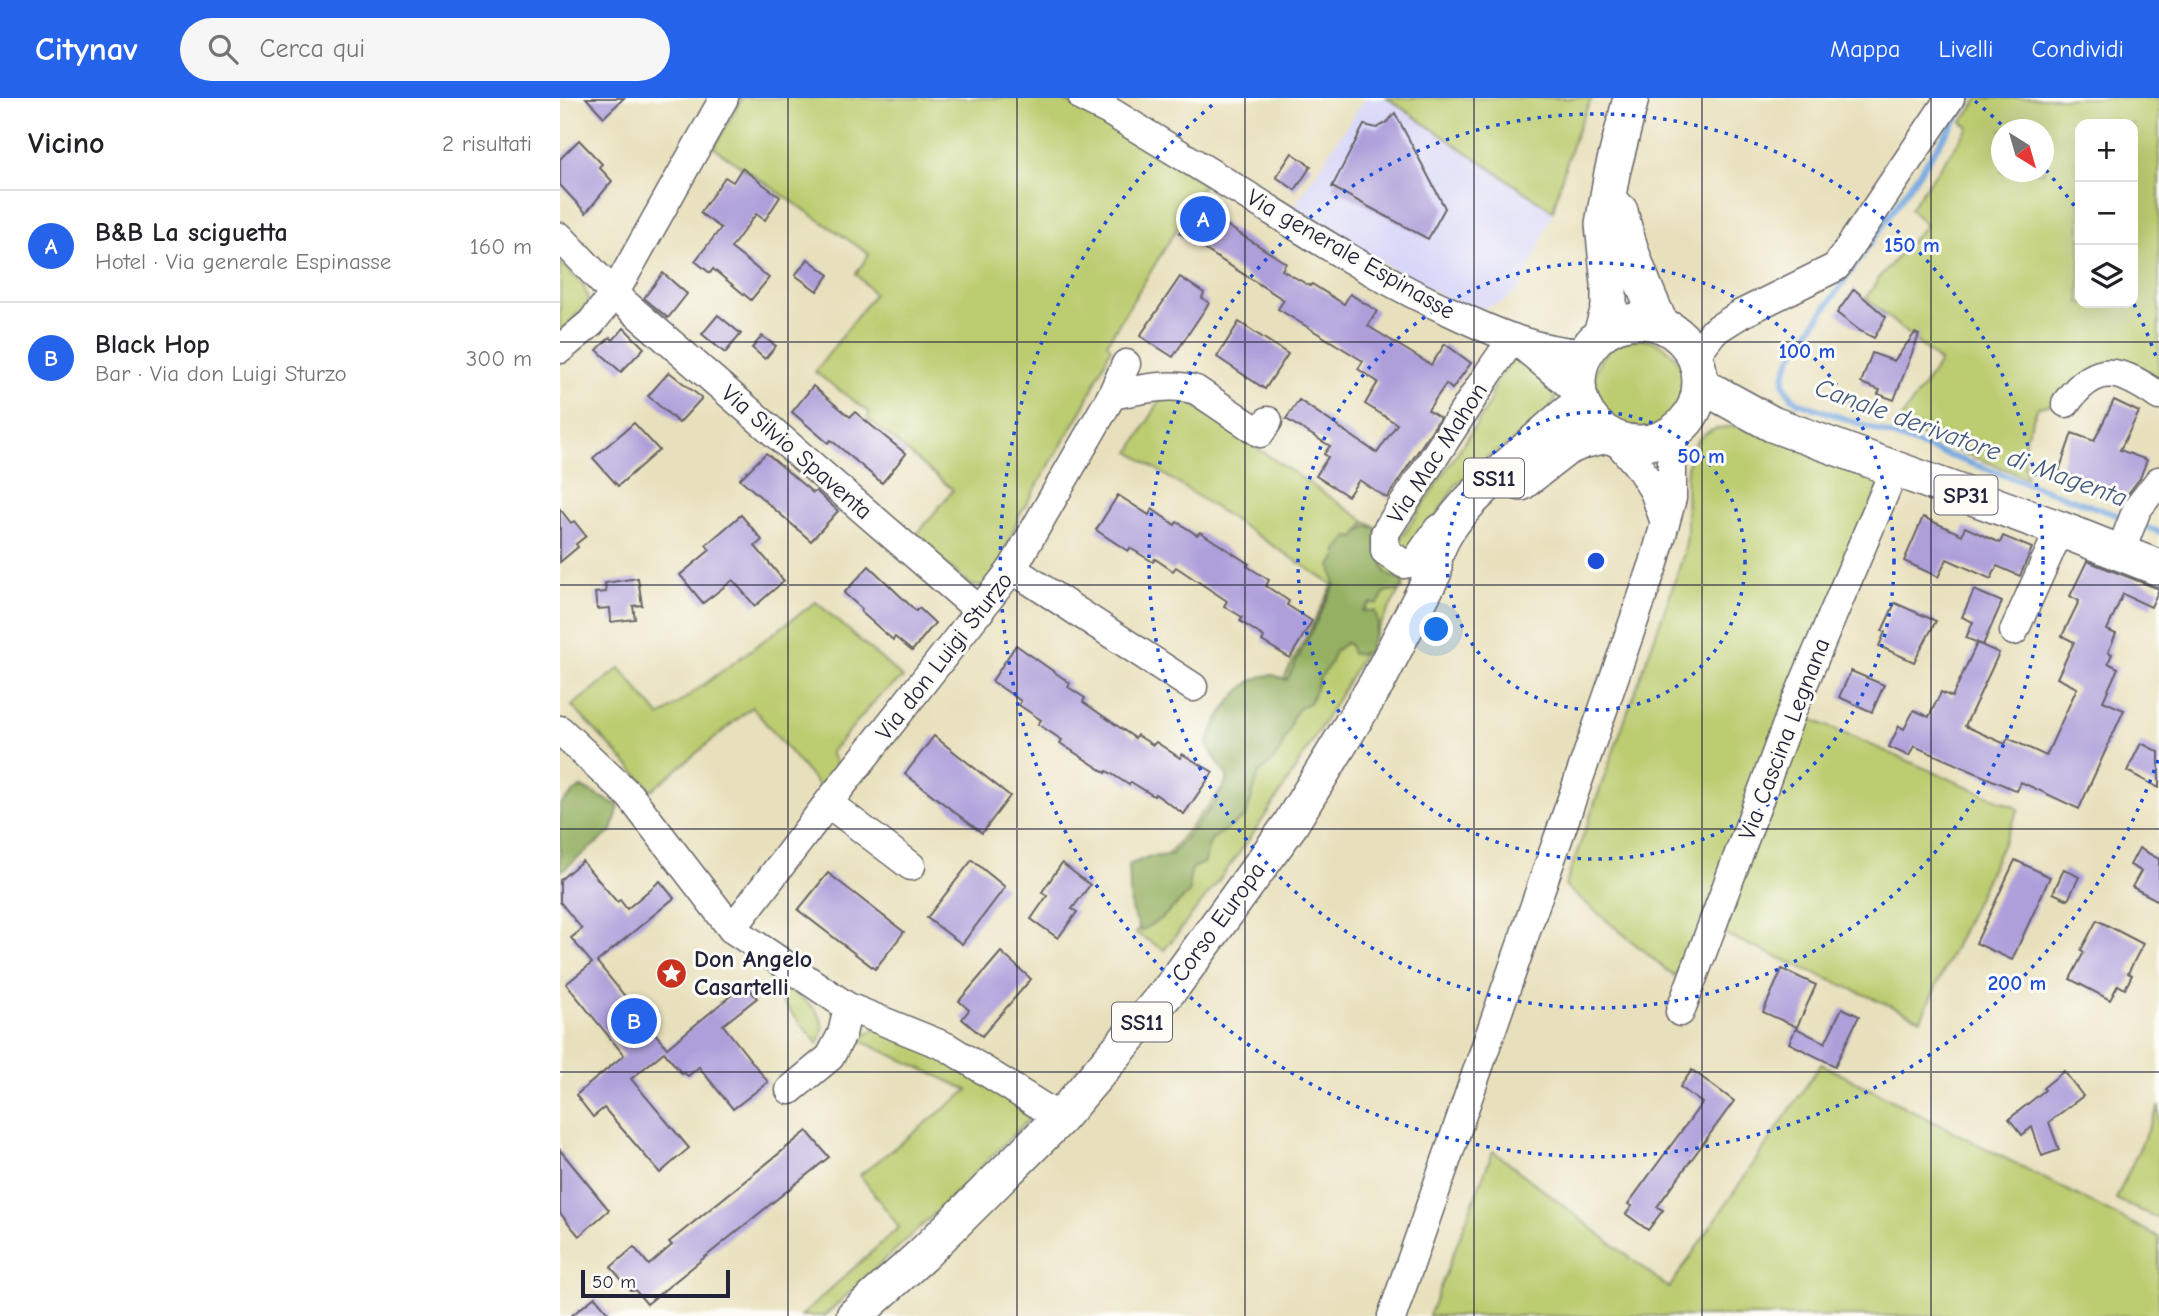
<!DOCTYPE html>
<html lang="it">
<meta charset="utf-8">
<style>
body{margin:0;font-family:"Comic Neue",sans-serif;background:#f6f6f6;color:#202124}
.controls{position:absolute;right:21px;top:21px;display:grid;overflow:hidden;border-radius:14px;box-shadow:0 7px 28px #0002}
.controls button{width:63px;height:63px;display:grid;place-items:center;padding:0;border:0;border-bottom:2px solid #e0e0e0;background:#fff;color:#202124;font:35px sans-serif}
.compass{position:absolute;left:1431px;top:21px;width:63px;height:63px;border-radius:50%;background:#fff;box-shadow:0 7px 28px #0002;rotate:143deg}
.scale{position:absolute;left:21px;bottom:18px;width:149px;box-sizing:border-box;padding-left:7px;border:4px solid #22223b;border-top:0;font-size:19px;line-height:24px;white-space:nowrap;color:#22223b;-webkit-text-stroke:5px #fdfcf7;paint-order:stroke}
.you{position:absolute;left:877px;top:532px;width:24px;height:24px;margin:-18px;border:5px solid #fff;border-radius:50%;background:#1a73e8;box-shadow:0 0 0 10px #1a73e833}
.badge{display:grid;place-items:center;width:46px;height:46px;border-radius:50%;background:#2563eb;color:#fff;font-size:23px;font-weight:700}
.pin{position:absolute;translate:-50% -50%;border:4px solid #fff;box-shadow:0 2px 7px #0006}
.list{margin:0;padding:0;list-style:none}
h2{display:flex;justify-content:space-between;align-items:center;height:91px;margin:0;padding:0 28px;font-size:30px}
h2 small{font-size:23px;font-weight:400;color:#757577}
.list li{display:grid;grid-template-columns:46px 1fr auto;gap:21px;align-items:center;box-sizing:border-box;height:112px;padding:0 28px;border-top:2px solid #e0e0e0}
.list b{display:block;font-size:26px;white-space:nowrap}
.list p{margin:0;font-size:23px;white-space:nowrap;color:#757577}
.list em{font-size:23px;font-style:normal;color:#757577}
.icon{flex:none;width:38px;height:38px;fill:none;stroke:currentColor;stroke-width:2;stroke-linecap:round;stroke-linejoin:round}
.map{position:relative;flex:none;width:1599px;height:1218px;overflow:hidden}
header{display:flex;align-items:center;gap:42px;box-sizing:border-box;height:98px;padding:0 35px;background:#2563eb;color:#fff}
header strong{font-size:33px}
nav{display:flex;gap:38px;margin-inline-start:auto;font-size:24px}
.search{width:490px;height:63px;background:#f6f6f6;display:flex;align-items:center;gap:18px;box-sizing:border-box;padding:0 24px;border-radius:38px;color:#757577;font-size:26px}
main{display:flex}
aside{flex:1;background:#fff}
.map>svg:first-child{display:block}
</style>
<header>
<strong>Citynav</strong>
<div class="search"><svg class="icon" aria-label="search" viewBox="0 0 24 24"><circle cx="10" cy="10" r="6"/><path d="M15 15l6 6"/></svg>Cerca qui</div>
<nav><a>Mappa</a><a>Livelli</a><a>Condividi</a></nav>
</header>
<main>
<aside>
<h2>Vicino<small>2 risultati</small></h2>
<ul class="list">
<li><span class="badge">A</span><div><b>B&amp;B La sciguetta</b><p>Hotel · Via generale Espinasse</p></div><em>160 m</em></li>
<li><span class="badge">B</span><div><b>Black Hop</b><p>Bar · Via don Luigi Sturzo</p></div><em>300 m</em></li>
</ul>
</aside>
<div class="map">
<svg width="1599" height="1218" viewBox="0 0 1599 1218">
<rect width="100%" height="100%" fill="#fdfcf7"/>
<filter id="ink" filterUnits="userSpaceOnUse"><feTurbulence type="fractalNoise" baseFrequency=".0143" numOctaves="2"/><feDisplacementMap in="SourceGraphic" scale="14" xChannelSelector="R" yChannelSelector="G"/><feConvolveMatrix kernelMatrix="1 2 1 2 8 2 1 2 1" color-interpolation-filters="sRGB"/></filter>
<filter id="wash" filterUnits="userSpaceOnUse"><feTurbulence type="fractalNoise" baseFrequency=".00686" numOctaves="4" result="noise"/><feDisplacementMap in="SourceGraphic" scale="28" xChannelSelector="R" yChannelSelector="G"/><feGaussianBlur stdDeviation="1.57" result="paint"/><feColorMatrix in="noise" values="0 0 0 0 0 0 0 0 0 0 0 0 0 0 0 0 0 1.4 0 .05"/><feComposite in="paint" operator="in"/></filter>
<g filter="url(#wash)">
<rect width="100%" height="100%" fill="#e8e0bc"/>
<!-- built -->
<path fill="#d8d7f8" d="M805,0H825L993,114L967,176L957,193L943,204L924,210L910,213L730,114Z"/>
<!-- green -->
<g fill="#bccc6f" stroke="#6f7755" stroke-width="2" fill-rule="evenodd">
<path d="M182,0H499L560,30L644,86L547,245L551,250L524,309L459,418L438,471L421,488H413L354,440L393,392L307,320L310,315L255,274L314,196L296,176L309,156L154,50Z"/>
<path d="M827,0H1032C1013,37 1003,74 993,113Z"/>
<path d="M1419,0H1599V290L1559,268L1498,305L1478,309C1465,341 1460,345 1467,380L1336,328L1380,264L1306,200L1322,176L1366,127L1350,111L1409,29L1402,24ZM1520,26H1573V205H1520ZM1442,32H1484V74H1442Z"/>
<path d="M0,164L24,189L29,203L0,235Z"/>
<circle cx="1079" cy="286" r="45"/>
<path d="M955,258L998,295L988,315L946,348L928,358L895,388L854,453L836,448L927,310L936,285Z"/>
<path d="M620,298L805,423L794,444L806,424L819,432L849,476C805,553 762,631 713,706C680,757 642,805 604,852L576,835L589,808L577,793L672,679L773,487L570,354L601,301Z"/>
<path d="M1188,328L1322,380L1131,859L1114,878L1005,788L1112,491C1117,475 1124,459 1126,444C1132,407 1110,340 1160,330C1169,328 1179,329 1188,328Z"/>
<path d="M256,504L343,580L319,598L270,655L277,667L275,680L263,693L192,609L92,692L12,608L60,570L100,619Z"/>
<path d="M1244,618L1459,711L1361,921L1157,833Z"/>
<path d="M226,890C248,904 273,917 258,946L217,898Z"/>
<path d="M317,929L375,951L472,1018L373,1117L264,1218H241L339,1129L300,1077L408,992L299,942Z"/>
<path d="M1261,966L1599,1139V1218H869L933,1053L1109,1190Z"/>
<path d="M1599,1008V1121L1556,1101Z"/>
</g>
<!-- forest -->
<g fill="#95b062" stroke="#5c694e" stroke-width="2">
<path d="M809,428L817,430L823,467L827,476L843,484V490L838,493H826L818,506L810,505L803,513H815L818,525L808,555L792,556L790,547L785,545L775,553L770,566L760,580L750,604L739,611L732,620L730,630L719,654L711,665L699,675L686,718L651,742L647,753L645,764L632,770L629,783L630,794L602,820L581,833L571,811L569,767L588,759L611,757L653,708L668,680L647,647C655,622 681,577 712,577C716,577 722,581 727,582L775,486L771,468L777,458V452L788,439L795,440L798,435Z"/>
<path d="M21,689L59,708L52,733L0,774V706Z"/>
</g>
<g fill="none" stroke-linecap="round" stroke-linejoin="round">
<!-- stream -->
<g stroke="#73a6df" stroke-width="6">
<path d="M1411,0L1232,258C1222,278 1218,289 1238,304L1565,420"/>
<path d="M1578,426L1599,434"/>
</g>
</g>
<g id="blocks">
<!-- building -->
<g fill="#ae9fda">
<path d="M26,0H64L44,19Z"/>
<path d="M835,15L885,110L868,141L772,89L804,27L817,30L827,24Z"/>
<path d="M19,42L42,66L39,69L52,83L26,115L0,87V61Z"/>
<path d="M732,55L751,68L735,92L716,79Z"/>
<path d="M182,70L220,99L205,122L196,116L171,150L209,180L191,202L153,171L150,175L135,163L161,130L140,115L165,79L173,84Z"/>
<path d="M636,108L726,165L722,172L750,188L752,186L784,206L790,196L817,213L808,228L871,267L885,246L911,265L892,291L886,286L868,312L880,320L827,400L799,382L788,398L756,378L768,359L764,356L770,348L726,321L739,302L817,355L837,326L805,306L818,284L798,271L803,263L718,211L724,202L619,135Z"/>
<path d="M248,161L269,177L257,193L235,177Z"/>
<path d="M103,175L127,196L108,220L84,200Z"/>
<path d="M620,179L644,195L642,200L649,205L613,259L580,238Z"/>
<path d="M1294,191L1326,219L1314,240L1300,233L1277,215Z"/>
<path d="M158,217L181,236L165,255L142,236Z"/>
<path d="M679,224L728,256L705,291L657,259Z"/>
<path d="M64,230L84,250L61,274L37,252L50,239L53,242Z"/>
<path d="M1355,235L1359,237L1334,302L1318,296L1320,292L1301,285L1312,255L1334,263Z"/>
<path d="M202,238L216,248L205,261L192,250Z"/>
<path d="M109,274L142,300L119,325L88,298Z"/>
<path d="M253,288L290,319L295,314L346,356L322,385L271,342L268,345L232,314Z"/>
<path d="M1554,302L1579,314L1560,352L1587,362L1580,380L1567,397L1499,373L1512,335L1534,343Z"/>
<path d="M74,325L99,352L58,388L33,360Z"/>
<path d="M206,355L253,395L256,393L278,413L251,443L180,381Z"/>
<path d="M558,397L589,417L592,411L615,427L617,424L637,437L640,434L689,466L687,468L709,482L706,488L729,503L727,507L752,523L730,560L702,543L704,539L680,523L682,519L664,508L667,503L616,469L613,473L595,461L593,464L570,450L568,453L536,432Z"/>
<path d="M0,411L11,425L14,423L26,438L16,446L18,449L0,464Z"/>
<path d="M181,417L202,442L195,448L224,483L195,508L173,482L143,505L120,477L150,452L146,447Z"/>
<path d="M1363,419L1402,437L1405,429L1440,445L1443,438L1472,450L1460,478L1437,468L1431,481L1387,461L1378,479L1344,463Z"/>
<path d="M1527,463L1599,491L1591,509L1563,496L1547,532L1556,536L1548,554L1552,556L1548,565L1558,570L1543,603L1564,612L1519,711L1461,684L1457,693L1354,648L1349,658L1329,649L1339,628L1344,631L1354,612L1369,619L1381,594L1392,599L1417,545L1439,555L1405,628L1445,646L1448,640L1486,658L1517,590L1497,580L1514,544L1502,538L1519,503L1510,498Z"/>
<path d="M309,468L356,513L359,510L375,525L352,553L335,539L333,542L301,514L302,511L284,495Z"/>
<path d="M78,480L82,507L73,508L75,521L51,524L50,510L37,511L35,495L46,494L45,485Z"/>
<path d="M1414,492L1442,504L1423,547L1406,540L1413,524L1402,519Z"/>
<path d="M1335,505L1376,523L1354,564L1319,548L1325,534L1322,533Z"/>
<path d="M456,547L510,585L508,589L525,600L523,604L575,640L577,637L593,647L596,644L620,660L622,656L653,674L624,716L595,696L594,698L571,684L569,687L547,673L546,675L500,645L502,642L478,626L481,622L459,607L461,603L432,583Z"/>
<path d="M1291,573L1324,587L1312,614L1279,599Z"/>
<path d="M374,638L450,698L422,735L345,676Z"/>
<path d="M1581,645L1599,654V690L1567,673Z"/>
<path d="M1579,750L1599,761V803L1572,789L1581,773L1570,767Z"/>
<path d="M412,762L445,789L402,846L367,820Z"/>
<path d="M1455,762L1490,779L1452,862L1416,845Z"/>
<path d="M22,763L57,804L60,802L67,811L100,783L114,800L37,864L107,950L185,886L197,900L163,927L208,984L173,1011L139,969L128,978L124,975L122,976L104,954L71,981L129,1050L100,1075L44,1010L33,1019L16,997L64,957L6,886L32,865L11,840L22,831L0,804V782Z"/>
<path d="M502,765L530,787L512,811L517,814L498,840L471,821L487,798L482,794Z"/>
<path d="M1504,771L1519,779L1508,802L1493,795Z"/>
<path d="M268,775L344,834L315,871L238,812Z"/>
<path d="M1537,822L1583,846L1568,875L1572,877L1565,891L1558,887L1550,902L1510,881L1524,854L1521,852Z"/>
<path d="M441,854L471,881L422,938L402,921L409,912L399,903Z"/>
<path d="M1222,871L1256,887L1237,929L1203,914Z"/>
<path d="M1282,910L1299,918L1275,968L1229,945L1236,930L1265,945Z"/>
<path d="M1132,972L1174,1003L1097,1109L1103,1112L1088,1132L1066,1116L1072,1108L1068,1106L1142,1005L1120,989Z"/>
<path d="M1504,973L1523,998L1489,1024L1499,1052L1482,1058L1472,1029L1462,1037L1449,1021L1485,992L1483,990Z"/>
<path d="M247,1033L269,1059L87,1206L75,1192H70L51,1169L74,1149L89,1167L112,1147L109,1144Z"/>
<path d="M0,1052L49,1112L19,1138L0,1115Z"/>
<path d="M35,1199L51,1218H11Z"/>
</g>
</g>
</g>
<g filter="url(#ink)">
<use href="#blocks" fill-opacity="0" stroke="#676468" stroke-width="2"/>
<g fill="none" stroke-linecap="round" stroke-linejoin="round">
<defs>
<g id="minor">
<path d="M523,0L549,13C605,47 661,81 717,116C774,152 831,187 893,215C935,235 978,253 1024,255"/>
<path d="M0,139L54,196L420,513"/>
<path d="M964,249L1018,294"/>
<path d="M0,251L31,225L54,196L164,0"/>
<path d="M1135,257L1154,233L1181,216L1276,169L1390,0"/>
<path d="M552,297C579,292 609,284 636,292L700,335L708,323"/>
<path d="M1506,305C1537,263 1560,271 1599,298"/>
<path d="M1055,341L1079,369L1094,393L1105,425"/>
<path d="M878,431L855,464L844,466L825,453V435L928,276L953,240"/>
<path d="M1560,455L1577,411L1599,383"/>
<path d="M452,471L633,589"/>
<path d="M1454,533L1500,431"/>
<path d="M0,632L70,698L172,831L288,909L387,949L500,1020"/>
<path d="M268,705L351,768"/>
<path d="M172,831L268,705L452,471L552,297L566,266"/>
<path d="M1120,914L1232,613L1335,370"/>
<path d="M230,992L270,959L282,936L288,909"/>
<path d="M832,1218L1094,465L1112,400V336"/>
</g>
<g id="major">
<path d="M1060,113C1069,154 1083,187 1100,225"/>
<circle cx="1079" cy="284" r="61"/>
<path d="M1041,236L1049,210V186L1043,126L1052,75L1071,0"/>
<path d="M1141,287L1212,326L1500,431L1599,470"/>
<path d="M961,385L1006,350L1022,343L1048,337"/>
<path d="M294,1218L362,1157L500,1020L615,885L730,727L817,585L874,474C874,469 874,463 875,458C887,417 932,382 963,355C982,337 1001,320 1021,305"/>
</g>
</defs>
<!-- minor casing -->
<use href="#minor" stroke="#676468" stroke-width="31"/>
<!-- major casing -->
<use href="#major" stroke="#676468" stroke-width="38"/>
<!-- minor -->
<use href="#minor" stroke="#fff" stroke-width="28"/>
<!-- major -->
<use href="#major" stroke="#fff" stroke-width="35"/>
</g>
</g>
<!-- grid -->
<path fill="none" stroke="#22223b" stroke-width="2" stroke-opacity="0.55" d="M228,0V1218M457,0V1218M685,0V1218M914,0V1218M1142,0V1218M1371,0V1218M0,244H1599M0,487H1599M0,731H1599M0,974H1599"/>
<!-- distance rings -->
<g fill="none" stroke="#1d4ed8" stroke-width="3.5" stroke-dasharray="3.5 7">
<circle cx="1036" cy="463" r="149"/>
<circle cx="1036" cy="463" r="298"/>
<circle cx="1036" cy="463" r="447"/>
<path d="M1598 662A596 596 0 1 1 657 3M1415 3A596 596 0 0 1 1446 31M1486 72A596 596 0 0 1 1518 113M1574 206A596 596 0 0 1 1598 264"/>
</g>
<!-- icons -->
<defs>
<symbol id="sight-disc" viewBox="-11 -11 22 22"><circle r="9.5" fill="#c8321e" stroke="#fdfcf7"/><path d="M0-6L1.8-2.2L6-1.7L2.9 1.2L3.7 5.4L0 3.3L-3.7 5.4L-2.9 1.2L-6-1.7L-1.8-2.2Z" fill="#fff"/></symbol>
</defs>
<g fill-rule="evenodd">
<use href="#sight-disc" x="94" y="858" width="35" height="35"/>
</g>
<g text-anchor="middle" dominant-baseline="central" stroke-width="6" stroke-linejoin="round" paint-order="stroke">
<!-- shield labels -->
<g fill="#fdfcf7" stroke="#646373" stroke-width="2">
<rect x="904" y="360.5" width="60" height="39" rx="5"/>
<rect x="1374.5" y="377.5" width="63" height="39" rx="5"/>
<rect x="552" y="904.5" width="60" height="39" rx="5"/>
</g>
<g font-size="23" font-weight="bold" fill="#22223b">
<text x="934" y="380">SS11</text>
<text x="1406" y="397">SP31</text>
<text x="582" y="924">SS11</text>
</g>
<!-- street labels -->
<g font-size="24" fill="#22223b" stroke="#fdfcf7">
<text transform="translate(791 156) rotate(30)">Via generale Espinasse</text>
<text transform="translate(237 354) rotate(41)">Via Silvio Spaventa</text>
<text transform="translate(877 355) rotate(-57)">Via Mac Mahon</text>
<text transform="translate(384 558) rotate(-52)">Via don Luigi Sturzo</text>
<text transform="translate(1224 641) rotate(-69)">Via Cascina Legnana</text>
<text transform="translate(658 824) rotate(-54)">Corso Europa</text>
</g>
<!-- poi labels -->
<g font-size="24" font-weight="bold" fill="#22223b" stroke="#fdfcf7" text-anchor="start">
<text x="134" y="861">Don Angelo<tspan x="134" dy="28">Casartelli</tspan></text>
</g>
<!-- water labels -->
<g font-size="26" font-style="italic" fill="#42577d" stroke="#fdfcf7">
<text transform="translate(1411 345) rotate(20)">Canale derivatore di Magenta</text>
</g>
</g>
<circle cx="1036" cy="463" r="10" fill="#1d4ed8" stroke="#fdfcf7" stroke-width="3.5"/>
<g font-size="21" text-anchor="middle" font-weight="bold" fill="#1d4ed8" stroke="#fdfcf7" stroke-width="6" stroke-linejoin="round" paint-order="stroke">
<text x="1352" y="154">150 m</text>
<text x="1247" y="260">100 m</text>
<text x="1141" y="365">50 m</text>
<text x="1457" y="892">200 m</text>
</g>
</svg>
<div class="controls">
<button>+</button>
<button>−</button>
<button><svg class="icon" aria-label="layers" viewBox="0 0 24 24"><path d="M12 4l9 5-9 5-9-5zM3 14l9 5 9-5"/></svg></button>
</div>
<svg class="compass" viewBox="-18 -18 36 36"><path d="M0-13l5 13h-10z" fill="#e53935"/><path d="M0 13l5-13h-10z" fill="#757577"/></svg>
<div class="scale">50 m</div>
<div class="you"></div>
<div class="pin badge" style="left:643px;top:121px">A</div>
<div class="pin badge" style="left:74px;top:923px">B</div>
</div>
</main>
